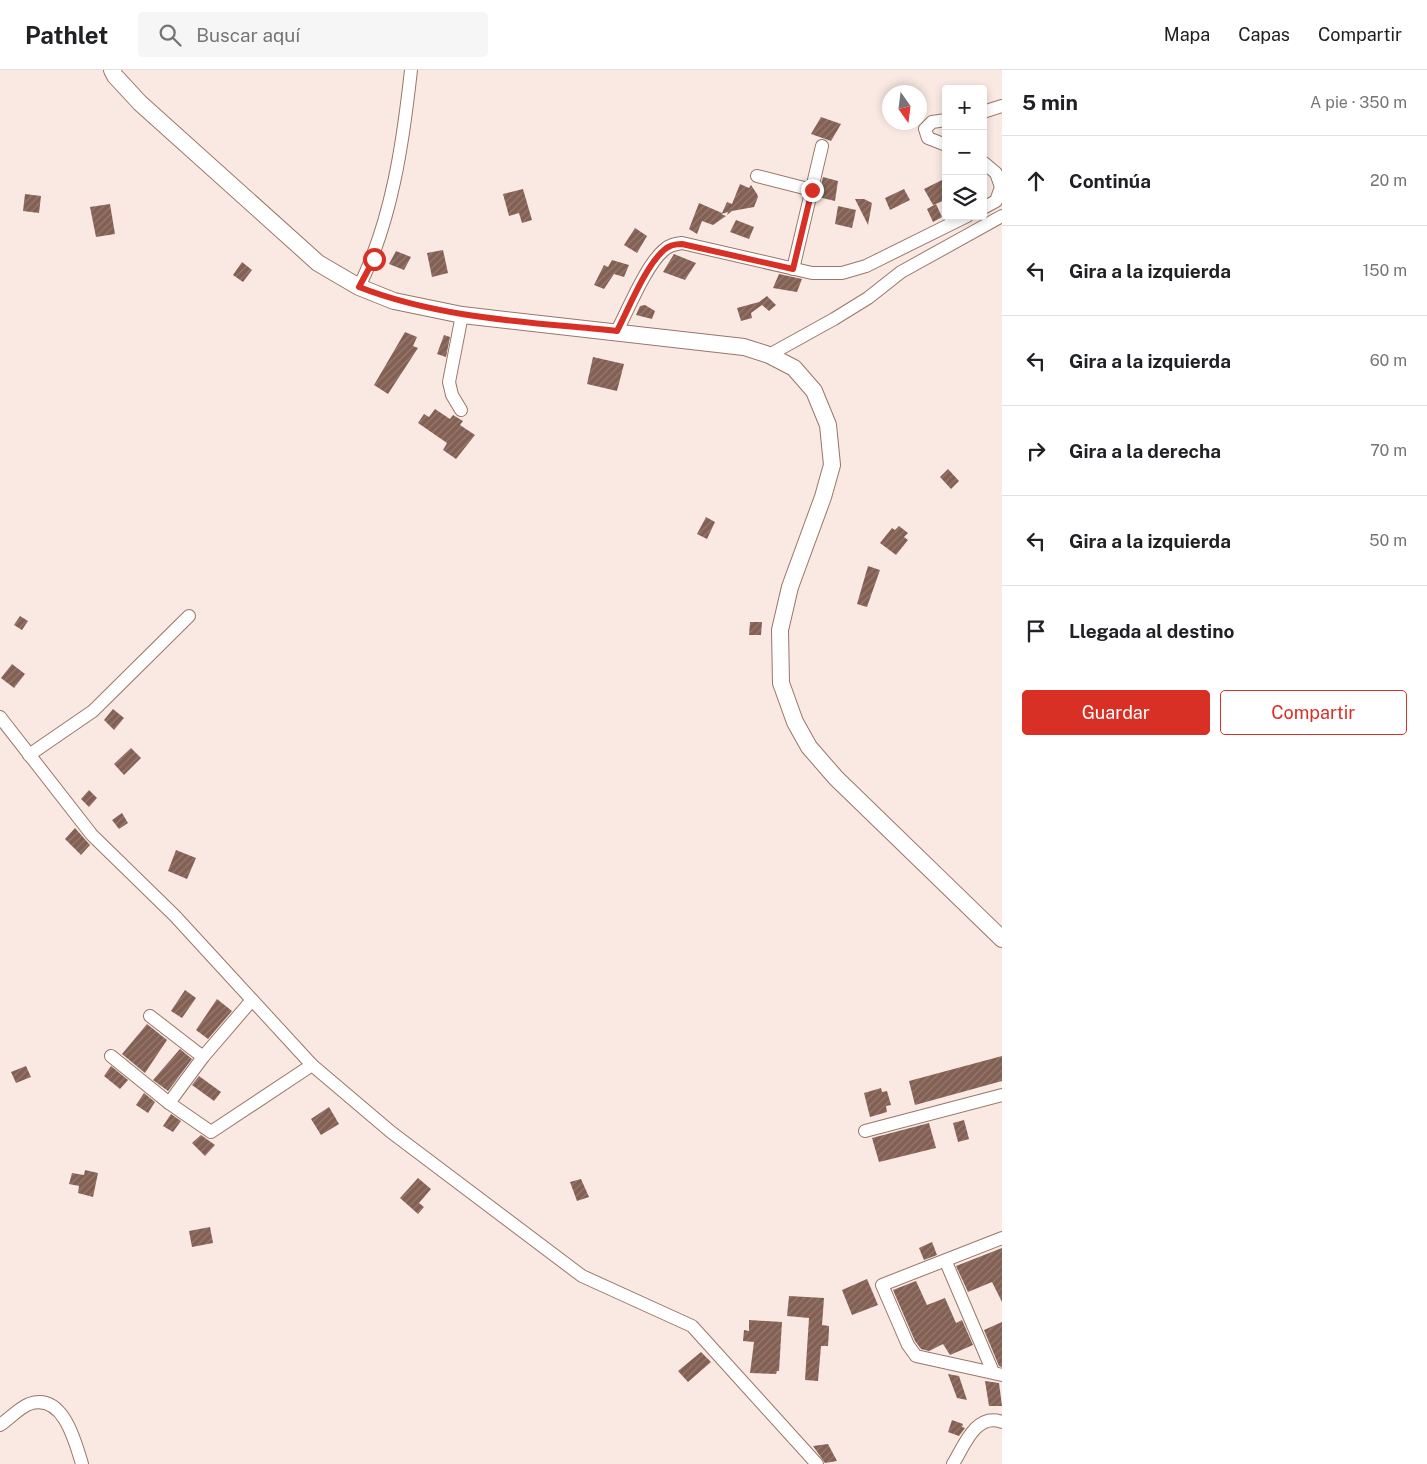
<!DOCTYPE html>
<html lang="es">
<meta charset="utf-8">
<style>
body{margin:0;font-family:"Public Sans",sans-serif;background:#f6f6f6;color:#202124}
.controls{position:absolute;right:15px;top:15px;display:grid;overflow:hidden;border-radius:5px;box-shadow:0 2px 8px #0003}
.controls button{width:45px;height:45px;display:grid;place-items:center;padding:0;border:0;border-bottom:1px solid #e0e0e0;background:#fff;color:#202124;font:25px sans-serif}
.compass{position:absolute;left:882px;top:15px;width:45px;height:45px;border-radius:50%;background:#fff;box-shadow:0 2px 8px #0003;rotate:166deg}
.stop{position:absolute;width:15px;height:15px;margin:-11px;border:4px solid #d93025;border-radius:50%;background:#fff}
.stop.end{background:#d93025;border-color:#fff;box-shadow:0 1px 5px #0008}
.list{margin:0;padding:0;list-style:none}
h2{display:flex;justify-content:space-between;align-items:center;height:65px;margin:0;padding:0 20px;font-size:21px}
h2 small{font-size:16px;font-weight:400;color:#757577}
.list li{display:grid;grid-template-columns:32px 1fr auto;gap:15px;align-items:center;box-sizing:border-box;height:90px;padding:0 20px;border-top:1px solid #e0e0e0}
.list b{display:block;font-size:19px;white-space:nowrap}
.list em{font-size:16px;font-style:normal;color:#757577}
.actions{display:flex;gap:10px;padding:15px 20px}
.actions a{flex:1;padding:11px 0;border:1px solid #d93025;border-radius:5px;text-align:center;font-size:18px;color:#d93025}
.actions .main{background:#d93025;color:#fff}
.icon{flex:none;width:28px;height:28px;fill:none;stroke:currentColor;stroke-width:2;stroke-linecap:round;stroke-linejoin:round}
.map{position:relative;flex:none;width:1002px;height:1394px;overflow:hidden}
header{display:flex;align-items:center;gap:30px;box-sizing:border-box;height:70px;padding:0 25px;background:#fff;border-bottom:1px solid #e0e0e0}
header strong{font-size:24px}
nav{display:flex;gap:28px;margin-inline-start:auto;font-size:18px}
.search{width:350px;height:45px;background:#f6f6f6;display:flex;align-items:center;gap:12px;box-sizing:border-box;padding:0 18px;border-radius:5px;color:#757577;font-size:19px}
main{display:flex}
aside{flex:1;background:#fff}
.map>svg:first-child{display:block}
</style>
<header>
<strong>Pathlet</strong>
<div class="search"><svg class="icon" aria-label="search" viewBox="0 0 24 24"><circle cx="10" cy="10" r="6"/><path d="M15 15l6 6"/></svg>Buscar aquí</div>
<nav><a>Mapa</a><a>Capas</a><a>Compartir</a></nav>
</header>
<main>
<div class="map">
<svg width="1002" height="1394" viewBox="0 0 1002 1394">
<defs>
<pattern id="building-hatch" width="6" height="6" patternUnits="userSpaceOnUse" patternTransform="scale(1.25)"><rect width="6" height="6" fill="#836053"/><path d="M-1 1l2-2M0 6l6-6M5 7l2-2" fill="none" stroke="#957b72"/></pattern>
</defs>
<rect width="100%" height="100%" fill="#fae9e3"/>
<!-- building -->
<g fill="url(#building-hatch)">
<path d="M821,47L841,54L831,71L811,64Z"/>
<path d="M823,107L838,111L835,131L818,127Z"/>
<path d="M942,110L946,118V126L943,131L933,135L924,119Z"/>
<path d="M740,114L749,118L751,115L757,124L758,127L754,137L732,141L727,145L728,142L721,144L726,146L713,155L702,151L697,164L689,159L699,133L722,143L727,132L732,134Z"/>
<path d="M523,119L532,150L522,153L519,143L509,146L503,124Z"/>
<path d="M904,119L910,130L890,140L885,128Z"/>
<path d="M25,124L41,126L39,143L23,141Z"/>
<path d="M855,129H864L872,133L868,155Z"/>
<path d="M110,134L115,164L96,167L90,137Z"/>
<path d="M936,134L942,147L933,152L927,139Z"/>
<path d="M838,136L856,140L852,158L835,154Z"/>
<path d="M736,150L754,157L749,169L730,162Z"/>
<path d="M635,158L647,166L637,183L624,175Z"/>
<path d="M443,180L448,203L432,207L427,183Z"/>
<path d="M396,181L411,187L404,200L389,194Z"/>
<path d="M674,184L696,193L685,210L663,202Z"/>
<path d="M612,190L629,195L624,207L614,204L604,219L594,215L604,195L608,197Z"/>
<path d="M242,192L252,200L243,212L233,205Z"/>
<path d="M779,204L802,209L797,222L773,218Z"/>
<path d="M767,226L776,235L769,241L762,235L751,243L752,248L741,251L737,238L759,232Z"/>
<path d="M645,235L655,241L652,249L636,245L640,236Z"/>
<path d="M405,262L417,267L413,276L418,278L388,324L374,315Z"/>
<path d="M444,265L450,267L446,287L437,284Z"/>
<path d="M593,287L624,294L617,321L587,314Z"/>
<path d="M435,339L450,349L453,345L463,351L460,355L475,365L456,389L443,380L447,373L418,353L424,344L429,347Z"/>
<path d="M948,399L959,411L951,419L940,407Z"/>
<path d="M706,447L715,452L707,469L697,464Z"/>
<path d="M899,456L908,463L904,467L908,470L896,485L880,473L892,458L895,460Z"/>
<path d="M868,496L880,500L867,537L857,534Z"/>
<path d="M20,546L28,551L22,560L14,555Z"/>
<path d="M750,552H762L761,565H749Z"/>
<path d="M12,594L25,604L14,618L1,608Z"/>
<path d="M113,639L124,648L114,660L104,650Z"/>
<path d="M131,678L141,688L124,705L114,694Z"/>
<path d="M89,720L97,728L89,737L81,729Z"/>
<path d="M122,743L128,753L119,759L112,750Z"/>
<path d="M75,758L90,775L81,785L65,769Z"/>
<path d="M176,780L196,788L187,809L168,801Z"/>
<path d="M185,920L196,928L182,948L171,941Z"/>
<path d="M217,929L232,941L208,969L196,960Z"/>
<path d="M147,954L167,970L145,1003L122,984Z"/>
<path d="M180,979L192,989L168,1021L153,1010Z"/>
<path d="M1002,986V1011L915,1035L909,1011Z"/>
<path d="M26,996L31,1007L16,1013L11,1002Z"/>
<path d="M111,996L128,1010L120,1019L104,1006Z"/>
<path d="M199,1006L221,1022L214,1031L192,1015Z"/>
<path d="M881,1018L882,1022L887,1021L891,1035L886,1036L887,1042L870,1047L864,1023Z"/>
<path d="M144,1023L155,1032L148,1043L136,1035Z"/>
<path d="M329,1037L339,1054L321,1065L311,1049Z"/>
<path d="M171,1044L181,1051L173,1062L163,1056Z"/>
<path d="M964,1050L969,1069L958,1072L953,1053Z"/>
<path d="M929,1053L936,1078L879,1092L872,1068Z"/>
<path d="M201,1065L215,1075L205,1086L192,1073Z"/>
<path d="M85,1100L98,1103L93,1127L78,1123L79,1116L69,1114L72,1103L84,1105Z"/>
<path d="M418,1108L431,1119L419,1133L424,1137L418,1144L400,1128Z"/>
<path d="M581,1109L589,1127L577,1131L570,1112Z"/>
<path d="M210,1157L213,1173L192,1177L189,1161Z"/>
<path d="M932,1172L937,1185L924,1190L919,1178Z"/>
<path d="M1002,1178V1232L992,1212L968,1222L956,1196Z"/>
<path d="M867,1209L878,1235L852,1245L842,1220Z"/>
<path d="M916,1211L927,1235L945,1228L956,1253L962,1250L973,1275L950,1285L943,1274L929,1281L921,1279L915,1271L893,1220Z"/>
<path d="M789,1226L824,1228L822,1255L829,1256V1260L828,1276H821L818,1311L805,1310L809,1248L787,1246Z"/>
<path d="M749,1250L782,1252L779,1301H777L776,1304L750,1303L754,1272L743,1271L744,1260L749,1261Z"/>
<path d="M1002,1252V1297L999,1296L984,1260Z"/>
<path d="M701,1282L711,1292L688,1312L678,1301Z"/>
<path d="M948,1304L959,1306L967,1330L957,1328Z"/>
<path d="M985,1311L999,1313L1002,1336H989Z"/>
<path d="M952,1350L963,1354L962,1357L965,1358L959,1366L948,1362Z"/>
<path d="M828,1374L837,1391L825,1393L813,1376Z"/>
</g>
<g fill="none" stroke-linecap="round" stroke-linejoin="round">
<defs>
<g id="minor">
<path d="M983,42L1002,36"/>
<path d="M946,50L932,52L925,59L928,68L946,75"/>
<path d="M983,92L996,103L1001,117L996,131L983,138"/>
<path d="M757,106L812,120"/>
<path d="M793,199L822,76"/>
<path d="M359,217C392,150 403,73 411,0"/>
<path d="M617,261C628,240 646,195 664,180C669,175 675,174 682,173L812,203H842L866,196L967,146"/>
<path d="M769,285L834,249L868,228L901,202L1002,146"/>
<path d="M461,340L452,325L449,312L462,245"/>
<path d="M0,647L92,765L175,846L312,995L391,1062L582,1206L692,1256L817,1394"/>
<path d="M29,685L93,641L189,546"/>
<path d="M150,946L203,987"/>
<path d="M111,986L169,1033L211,1062L312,995"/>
<path d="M169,1033L203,987L252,930"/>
<path d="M865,1061L1002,1025"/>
<path d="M1002,1168L882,1215L908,1275L916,1286L1002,1305"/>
<path d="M946,1192L993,1302"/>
<path d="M0,1355C9,1349 19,1338 29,1334C63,1322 75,1371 82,1394"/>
<path d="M953,1394C964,1376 976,1342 1002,1352"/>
</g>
<path id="major" d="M112,0L115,6L140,33L318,193L359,217L394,231L462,245L744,277L769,285L794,298L814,321L828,355L832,395L823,427L790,517L780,560L781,613L795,652L809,677L836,708L1002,869"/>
</defs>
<!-- minor casing -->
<use href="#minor" stroke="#997668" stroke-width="14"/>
<!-- major casing -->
<use href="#major" stroke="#997668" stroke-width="18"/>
<!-- minor -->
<use href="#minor" stroke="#fff" stroke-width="12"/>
<!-- major -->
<use href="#major" stroke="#fff" stroke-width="16"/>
</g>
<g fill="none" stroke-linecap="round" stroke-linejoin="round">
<!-- route -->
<path stroke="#d93025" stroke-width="6" d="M374,189L359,217C441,249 531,252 617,261C628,240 646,195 664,180C669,175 675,174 682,174L793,199L812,120"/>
</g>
</svg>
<div class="controls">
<button>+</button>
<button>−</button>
<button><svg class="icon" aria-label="layers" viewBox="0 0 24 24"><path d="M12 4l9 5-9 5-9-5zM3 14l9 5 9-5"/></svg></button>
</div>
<svg class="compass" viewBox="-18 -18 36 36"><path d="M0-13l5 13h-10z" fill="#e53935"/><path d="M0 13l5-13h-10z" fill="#757577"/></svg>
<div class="stop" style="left:374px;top:189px"></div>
<div class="stop end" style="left:812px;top:120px"></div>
</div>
<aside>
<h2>5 min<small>A pie · 350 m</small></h2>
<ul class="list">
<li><svg class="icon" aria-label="ahead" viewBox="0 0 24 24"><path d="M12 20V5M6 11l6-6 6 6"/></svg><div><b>Continúa</b></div><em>20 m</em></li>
<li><svg class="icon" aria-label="left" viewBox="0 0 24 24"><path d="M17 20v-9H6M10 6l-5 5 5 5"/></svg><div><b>Gira a la izquierda</b></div><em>150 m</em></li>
<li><svg class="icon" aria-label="left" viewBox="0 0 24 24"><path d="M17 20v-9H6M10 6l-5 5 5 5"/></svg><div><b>Gira a la izquierda</b></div><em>60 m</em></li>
<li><svg class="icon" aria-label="right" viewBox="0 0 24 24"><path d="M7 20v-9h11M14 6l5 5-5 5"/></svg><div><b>Gira a la derecha</b></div><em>70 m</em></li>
<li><svg class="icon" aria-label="left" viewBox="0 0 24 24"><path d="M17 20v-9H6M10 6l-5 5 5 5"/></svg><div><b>Gira a la izquierda</b></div><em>50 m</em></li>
<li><svg class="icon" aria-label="arrive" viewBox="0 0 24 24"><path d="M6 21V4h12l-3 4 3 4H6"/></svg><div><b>Llegada al destino</b></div></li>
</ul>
<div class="actions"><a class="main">Guardar</a><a>Compartir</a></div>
</aside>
</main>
